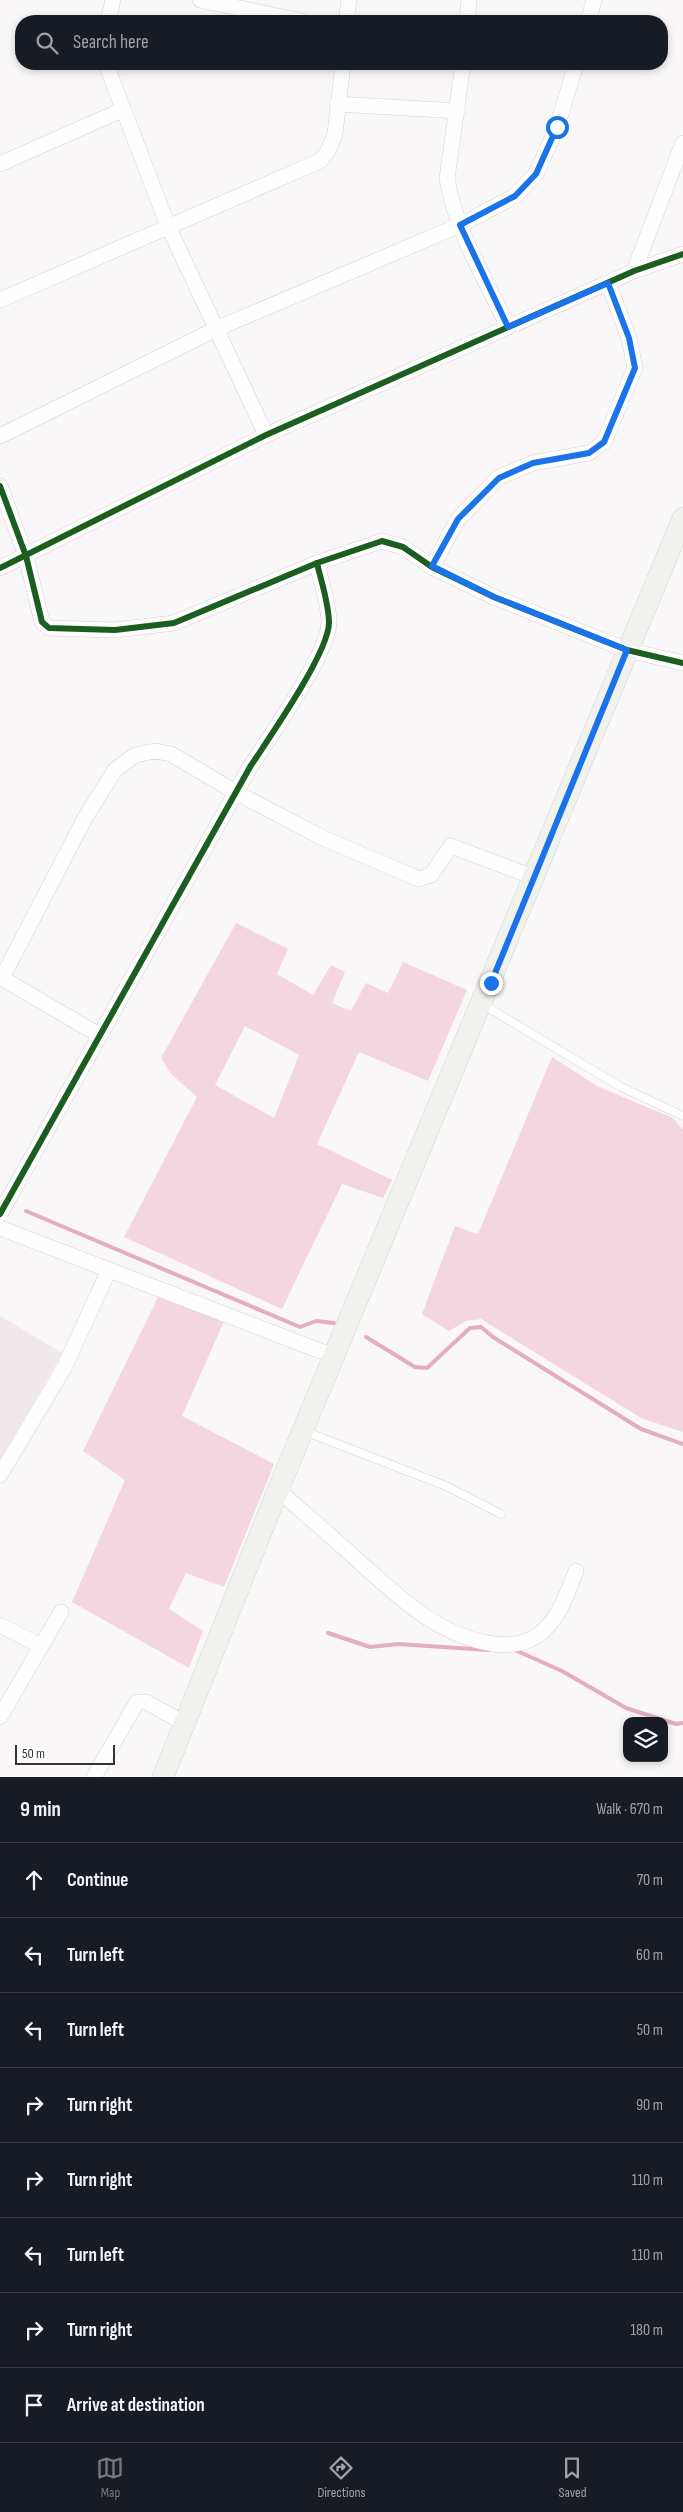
<!DOCTYPE html>
<meta charset="utf-8">
<style>
body{margin:0;font-family:"Sofia Sans Condensed",sans-serif;background:#20242c;color:#f1f3f6}
.controls{position:absolute;right:15px;bottom:15px;display:grid;overflow:hidden;border-radius:10px;box-shadow:0 2px 8px #0003}
.controls button{width:45px;height:45px;display:grid;place-items:center;padding:0;border:0;border-bottom:1px solid #363941;background:#171b24;color:#f1f3f6;font:25px sans-serif}
.scale{position:absolute;left:15px;bottom:12px;width:100px;box-sizing:border-box;padding-left:5px;border:2px solid #363434;border-top:0;font-size:14px;line-height:18px;white-space:nowrap;color:#363434;-webkit-text-stroke:4px #fff;paint-order:stroke}
.stop{position:absolute;width:15px;height:15px;margin:-11px;border:4px solid #1a73e8;border-radius:50%;background:#fff}
.stop.end{background:#1a73e8;border-color:#fff;box-shadow:0 1px 5px #0008}
.list{margin:0;padding:0;list-style:none}
h2{display:flex;justify-content:space-between;align-items:center;height:65px;margin:0;padding:0 20px;font-size:21px}
h2 small{font-size:16px;font-weight:400;color:#9ea1a6}
.list li{display:grid;grid-template-columns:32px 1fr auto;gap:15px;align-items:center;box-sizing:border-box;height:75px;padding:0 20px;border-top:1px solid #363941}
.list b{display:block;font-size:19px;white-space:nowrap}
.list em{font-size:16px;font-style:normal;color:#9ea1a6}
.icon{flex:none;width:28px;height:28px;fill:none;stroke:currentColor;stroke-width:2;stroke-linecap:round;stroke-linejoin:round}
.map{position:relative;flex:none;width:683px;height:1777px;overflow:hidden}
.search{position:absolute;background:#171b24;box-shadow:0 2px 8px #0003;left:15px;right:15px;top:15px;height:55px;display:flex;align-items:center;gap:12px;box-sizing:border-box;padding:0 18px;border-radius:20px;color:#9ea1a6;font-size:19px}
.sheet{height:665px;background:#171b24}
nav{display:flex;justify-content:space-around;align-items:center;box-sizing:border-box;height:70px;border-top:1px solid #363941;background:#171b24;font-size:14px;color:#9ea1a6}
nav a{display:grid;justify-items:center;gap:2px}
nav .on{color:#7b7879}
.map>svg:first-child{display:block}
</style>
<div class="map">
<svg width="683" height="1777" viewBox="0 0 683 1777">
<rect width="100%" height="100%" fill="#faf7f8"/>
<!-- built -->
<path fill="#f1e8eb" d="M0,1316L62,1353L0,1460Z"/>
<!-- green -->
<g fill="#f3d6e0" fill-rule="evenodd">
<path d="M236,923L288,949L277,974L313,995L331,965L345,972L332,1003L351,1011L366,983L388,993L403,962L467,990L428,1081L359,1052L317,1144L392,1180L383,1198L342,1184L282,1309L124,1237L197,1097L171,1074L161,1058ZM245,1026L299,1055L274,1118L215,1085Z"/>
<path d="M552,1057L597,1086L673,1118L683,1130V1432L641,1418L481,1319L466,1321L449,1331L422,1314L455,1226L478,1234Z"/>
<path d="M161,1291L226,1317L182,1416L274,1464L224,1587L186,1573L169,1609L203,1631L189,1668L72,1602L125,1480L83,1451Z"/>
</g>
<g fill="none" stroke-linecap="round" stroke-linejoin="round">
<!-- stream -->
<g stroke="#e4adc1" stroke-width="4">
<path d="M26,1211L300,1327L316,1321L334,1323"/>
<path d="M366,1337L415,1367L427,1368L470,1328L481,1327L493,1337L641,1429L683,1444"/>
<path d="M328,1633L370,1647L398,1644L488,1650"/>
<path d="M515,1650L562,1671L626,1708L676,1724L683,1723"/>
</g>
<defs>
<g id="service">
<path d="M482,1004L621,1087L683,1116"/>
<path d="M304,1431L446,1486L501,1514"/>
</g>
<g id="minor">
<path d="M200,0L302,21"/>
<path d="M108,21L113,0"/>
<path d="M346,21L349,0"/>
<path d="M467,21L469,0"/>
<path d="M588,21L594,0"/>
<path d="M106,64L168,226L266,435"/>
<path d="M463,64L447,178C454,228 487,282 508,327"/>
<path d="M337,104L458,111"/>
<path d="M0,164L122,110"/>
<path d="M634,271L683,143"/>
<path d="M0,300L320,161L328,151L335,134L343,64"/>
<path d="M0,436L216,329L460,225L515,196L536,174L557,127L576,64"/>
<path d="M0,486L26,556L42,622L49,628L115,630L174,623L317,563L382,541L403,547L432,567L494,597L627,650L683,663"/>
<path d="M432,567L458,519L499,477L533,463L589,453L604,442L635,368L629,338L608,283"/>
<path d="M0,568L266,435L634,271L683,254"/>
<path d="M0,977L99,1035"/>
<path d="M2,978L85,818L115,770L135,755L155,751L171,754L237,793L323,838L419,879L431,875L451,846L533,877"/>
<path d="M0,1214L250,767C269,738 328,654 329,623C329,604 321,581 317,563"/>
<path d="M0,1228L336,1357"/>
<path d="M0,1475L64,1368L109,1270"/>
<path d="M278,1490C304,1513 330,1535 355,1558C397,1595 436,1636 494,1644C512,1646 533,1643 546,1628C561,1613 568,1591 576,1571"/>
<path d="M0,1625L41,1646"/>
<path d="M0,1717L61,1612"/>
<path d="M94,1777L137,1702H146L184,1723"/>
</g>
<path id="secondary" d="M163,1777L278,1490L683,518"/>
</defs>
<!-- service casing -->
<use href="#service" stroke="#d4d2d3" stroke-width="9"/>
<!-- minor casing -->
<use href="#minor" stroke="#d4d2d3" stroke-width="16"/>
<!-- secondary casing -->
<use href="#secondary" stroke="#d4d2d3" stroke-width="22"/>
<!-- service -->
<use href="#service" stroke="#fefefe" stroke-width="8"/>
<!-- minor -->
<use href="#minor" stroke="#fefefe" stroke-width="15"/>
<!-- secondary -->
<use href="#secondary" stroke="#f1f1ee" stroke-width="21"/>
<defs>
<g id="cycleway">
<path d="M0,486L26,556L42,622L49,628L115,630L174,623L317,563L382,541L403,547L432,567L494,597L627,650L683,663"/>
<path d="M0,568L266,435L634,271L683,254"/>
<path d="M0,1214L250,767C269,738 328,654 329,623C329,604 321,581 317,563"/>
</g>
</defs>
<!-- cycleway casing -->
<use href="#cycleway" stroke="#fff" stroke-width="9"/>
<!-- cycleway -->
<use href="#cycleway" stroke="#1b5e20" stroke-width="6"/>
</g>
<g fill="none" stroke-linecap="round" stroke-linejoin="round">
<!-- route -->
<path stroke="#1a73e8" stroke-width="6" d="M491,983L627,650L494,597L432,566L458,519L499,478L533,463L589,453L604,442L635,368L629,338L608,283L508,327L460,225L515,196L536,174L557,127"/>
</g>
</svg>
<div class="controls">
<button><svg class="icon" aria-label="layers" viewBox="0 0 24 24"><path d="M12 4l9 5-9 5-9-5zM3 14l9 5 9-5"/></svg></button>
</div>
<div class="scale">50 m</div>
<div class="stop" style="left:557px;top:127px"></div>
<div class="stop end" style="left:491px;top:983px"></div>
<div class="search"><svg class="icon" aria-label="search" viewBox="0 0 24 24"><circle cx="10" cy="10" r="6"/><path d="M15 15l6 6"/></svg>Search here</div>
</div>
<section class="sheet">
<h2>9 min<small>Walk · 670 m</small></h2>
<ul class="list">
<li><svg class="icon" aria-label="ahead" viewBox="0 0 24 24"><path d="M12 20V5M6 11l6-6 6 6"/></svg><div><b>Continue</b></div><em>70 m</em></li>
<li><svg class="icon" aria-label="left" viewBox="0 0 24 24"><path d="M17 20v-9H6M10 6l-5 5 5 5"/></svg><div><b>Turn left</b></div><em>60 m</em></li>
<li><svg class="icon" aria-label="left" viewBox="0 0 24 24"><path d="M17 20v-9H6M10 6l-5 5 5 5"/></svg><div><b>Turn left</b></div><em>50 m</em></li>
<li><svg class="icon" aria-label="right" viewBox="0 0 24 24"><path d="M7 20v-9h11M14 6l5 5-5 5"/></svg><div><b>Turn right</b></div><em>90 m</em></li>
<li><svg class="icon" aria-label="right" viewBox="0 0 24 24"><path d="M7 20v-9h11M14 6l5 5-5 5"/></svg><div><b>Turn right</b></div><em>110 m</em></li>
<li><svg class="icon" aria-label="left" viewBox="0 0 24 24"><path d="M17 20v-9H6M10 6l-5 5 5 5"/></svg><div><b>Turn left</b></div><em>110 m</em></li>
<li><svg class="icon" aria-label="right" viewBox="0 0 24 24"><path d="M7 20v-9h11M14 6l5 5-5 5"/></svg><div><b>Turn right</b></div><em>180 m</em></li>
<li><svg class="icon" aria-label="arrive" viewBox="0 0 24 24"><path d="M6 21V4h12l-3 4 3 4H6"/></svg><div><b>Arrive at destination</b></div></li>
</ul>
</section>
<nav>
<a class="on"><svg class="icon" aria-label="map" viewBox="0 0 24 24"><path d="M3 6l6-2 6 2 6-2v14l-6 2-6-2-6 2zM9 4v14M15 6v14"/></svg>Map</a>
<a><svg class="icon" aria-label="directions" viewBox="0 0 24 24"><path d="M12 3l9 9-9 9-9-9zM9 14v-3h6M13 9l2 2-2 2"/></svg>Directions</a>
<a><svg class="icon" aria-label="saved" viewBox="0 0 24 24"><path d="M7 4h10v16l-5-4-5 4z"/></svg>Saved</a>
</nav>
